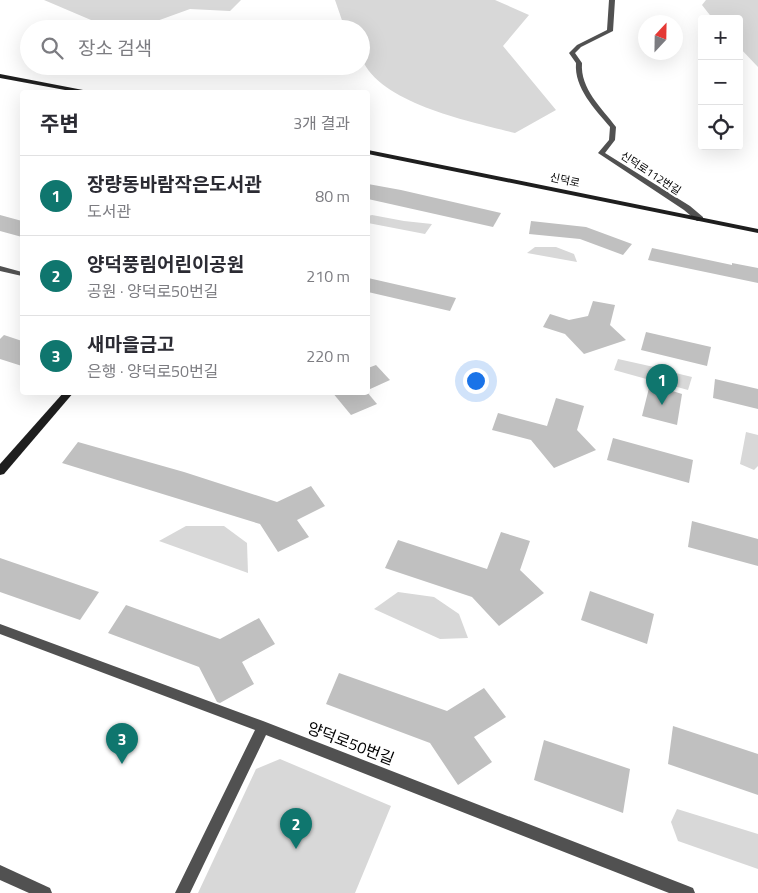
<!DOCTYPE html>
<html lang="ko">
<meta charset="utf-8">
<style>
body{margin:0;font-family:"Titillium Web","Noto Sans KR",sans-serif;background:#f7f7f7;color:#2b2b33}
.controls{position:absolute;right:15px;top:15px;display:grid;overflow:hidden;border-radius:5px;box-shadow:0 5px 20px #0002}
.controls button{width:45px;height:45px;display:grid;place-items:center;padding:0;border:0;border-bottom:1px solid #e1e1e2;background:#fff;color:#2b2b33;font:25px sans-serif}
.compass{position:absolute;left:638px;top:15px;width:45px;height:45px;border-radius:50%;background:#fff;box-shadow:0 5px 20px #0002;rotate:22deg}
.you{position:absolute;left:475px;top:380px;width:18px;height:18px;margin:-12px;border:4px solid #fff;border-radius:50%;background:#1a73e8;box-shadow:0 0 0 8px #1a73e833}
.badge{display:grid;place-items:center;width:32px;height:32px;border-radius:50%;background:#0f766e;color:#fff;font-size:16px;font-weight:700}
.pin{position:absolute;translate:-50% -41px;filter:drop-shadow(0 1px 2px #0008)}
.pin::after{content:'';position:absolute;top:26px;width:18px;height:15px;background:inherit;clip-path:polygon(0 0,100% 0,50% 100%)}
.list{margin:0;padding:0;list-style:none}
h2{display:flex;justify-content:space-between;align-items:center;height:65px;margin:0;padding:0 20px;font-size:21px}
h2 small{font-size:16px;font-weight:400;color:#7c7c81}
.list li{display:grid;grid-template-columns:32px 1fr auto;gap:15px;align-items:center;box-sizing:border-box;height:80px;padding:0 20px;border-top:1px solid #e1e1e2}
.list b{display:block;font-size:19px;white-space:nowrap}
.list p{margin:0;font-size:16px;white-space:nowrap;color:#7c7c81}
.list em{font-size:16px;font-style:normal;color:#7c7c81}
.icon{flex:none;width:28px;height:28px;fill:none;stroke:currentColor;stroke-width:2;stroke-linecap:round;stroke-linejoin:round}
.map{position:relative;flex:none;width:758px;height:893px;overflow:hidden}
.search{position:absolute;background:#fff;box-shadow:0 5px 20px #0002;left:20px;top:20px;width:350px;height:55px;display:flex;align-items:center;gap:12px;box-sizing:border-box;padding:0 18px;border-radius:28px;color:#7c7c81;font-size:19px}
.panel{position:absolute;background:#fff;box-shadow:0 5px 20px #0002;left:20px;top:90px;width:350px;height:305px;border-radius:5px}
.map>svg:first-child{display:block}
</style>
<div class="map">
<svg width="758" height="893" viewBox="0 0 758 893">
<rect width="100%" height="100%" fill="#fff"/>
<!-- green -->
<g fill="#d8d8d8">
<path d="M44,0H241L230,11L190,9L143,26L91,20Z"/>
<path d="M335,0H495L529,15L503,46L556,110L515,133C473,122 380,104 362,59C359,51 361,38 361,29H345Z"/>
<path d="M706,0H758V67L739,47V19H713L702,5Z"/>
<path d="M372,215L404,221L432,224L425,234L368,223V216Z"/>
<path d="M535,247H556L574,254L577,262L527,253Z"/>
<path d="M618,359L654,367L650,380L614,370Z"/>
<path d="M655,368L692,377L688,390L652,380Z"/>
<path d="M746,432L758,435V466L754,470L740,464Z"/>
<path d="M186,526H224L247,543L248,573L159,541Z"/>
<path d="M398,592L434,597L459,614L468,638L440,639L374,609Z"/>
<path d="M280,759L391,806L355,893H198L256,769Z"/>
<path d="M677,809L758,834V869L678,841L671,822Z"/>
</g>
<!-- building -->
<g fill="#c0c0c0">
<path d="M368,184L401,190L501,213L493,227L368,199Z"/>
<path d="M0,215L22,221V237L0,231Z"/>
<path d="M531,221L586,227L632,244L623,255L580,239L529,234Z"/>
<path d="M652,248L732,265V263L758,268V283L648,260Z"/>
<path d="M368,278L456,298L450,311L368,292Z"/>
<path d="M593,301L615,305L610,325L626,340L584,354L565,334L543,327L550,314L569,320L588,316Z"/>
<path d="M646,332L711,347L707,366L641,350Z"/>
<path d="M4,335L22,341V366L0,359V339Z"/>
<path d="M376,365L390,380L368,390V368Z"/>
<path d="M715,379L758,389V409L713,398Z"/>
<path d="M650,384L682,394L677,425L642,416Z"/>
<path d="M332,392H367L377,404L351,415Z"/>
<path d="M556,398L584,406L577,430L596,450L554,468L531,440L492,430L498,413L547,426Z"/>
<path d="M613,438L693,460L689,483L607,460Z"/>
<path d="M78,442L184,472L277,502L311,486L325,506L297,520L309,537L278,552L260,524L62,463Z"/>
<path d="M692,521L758,539V566L688,547Z"/>
<path d="M501,532L530,541L520,570L544,593L499,626L472,597L385,568L398,540L487,569Z"/>
<path d="M0,558L99,592L80,620L0,592Z"/>
<path d="M590,591L654,614L647,644L581,620Z"/>
<path d="M126,605L220,639L259,618L275,644L242,662L254,684L220,703L217,702L199,667L108,633Z"/>
<path d="M339,673L447,711L484,688L506,717L474,737L492,762L458,785L430,743L326,704Z"/>
<path d="M673,726L758,754V795L668,764Z"/>
<path d="M544,740L630,769L623,813L534,780Z"/>
</g>
<g fill="none" stroke-linecap="round" stroke-linejoin="round">
<!-- street -->
<g fill="#515151" fill-rule="evenodd">
<path d="M609,0H615L613,31L581,47L575,53L582,63C580,89 602,108 616,127L615,140L605,153L690,206L703,217V221H697L684,210L598,153L609,140L610,127C595,109 574,88 576,63L569,53L577,45L607,30Z"/>
<path d="M0,266L22,272V276L0,271Z"/>
<path d="M0,624L263,721L688,886L693,888L695,893H669L266,735L190,893H175L255,730L0,634Z"/>
<path d="M0,865L50,888L52,893H29L0,880Z"/>
</g>
<!-- secondary -->
<g fill="#1e1e1e" fill-rule="evenodd">
<path d="M0,74L83,90L86,92H76L0,78Z"/>
<path d="M368,150L758,229V233L368,154Z"/>
<path d="M64,392H74L4,474L0,475V464Z"/>
</g>
</g>
<g text-anchor="middle" dominant-baseline="central" stroke-width="4.5" stroke-linejoin="round" paint-order="stroke">
<!-- far-street labels -->
<g font-size="11" fill="#000" stroke="#fff">
<text transform="translate(651 173) rotate(33)">신덕로112번길</text>
<text transform="translate(565 180) rotate(12)">신덕로</text>
</g>
<!-- near-street labels -->
<g font-size="16" fill="#000" stroke="#fff">
<text transform="translate(351 743) rotate(21)">양덕로50번길</text>
</g>
</g>
</svg>
<div class="controls">
<button>+</button>
<button>−</button>
<button><svg class="icon" aria-label="locate" viewBox="0 0 24 24"><circle cx="12" cy="12" r="6"/><path d="M12 2v4M12 18v4M2 12h4M18 12h4"/></svg></button>
</div>
<svg class="compass" viewBox="-18 -18 36 36"><path d="M0-13l5 13h-10z" fill="#e53935"/><path d="M0 13l5-13h-10z" fill="#7c7c81"/></svg>
<div class="you"></div>
<div class="pin badge" style="left:662px;top:405px">1</div>
<div class="pin badge" style="left:296px;top:849px">2</div>
<div class="pin badge" style="left:122px;top:764px">3</div>
<div class="search"><svg class="icon" aria-label="search" viewBox="0 0 24 24"><circle cx="10" cy="10" r="6"/><path d="M15 15l6 6"/></svg>장소 검색</div>
<section class="panel">
<h2>주변<small>3개 결과</small></h2>
<ul class="list">
<li><span class="badge">1</span><div><b>장량동바람작은도서관</b><p>도서관</p></div><em>80 m</em></li>
<li><span class="badge">2</span><div><b>양덕풍림어린이공원</b><p>공원 · 양덕로50번길</p></div><em>210 m</em></li>
<li><span class="badge">3</span><div><b>새마을금고</b><p>은행 · 양덕로50번길</p></div><em>220 m</em></li>
</ul>
</section>
</div>
